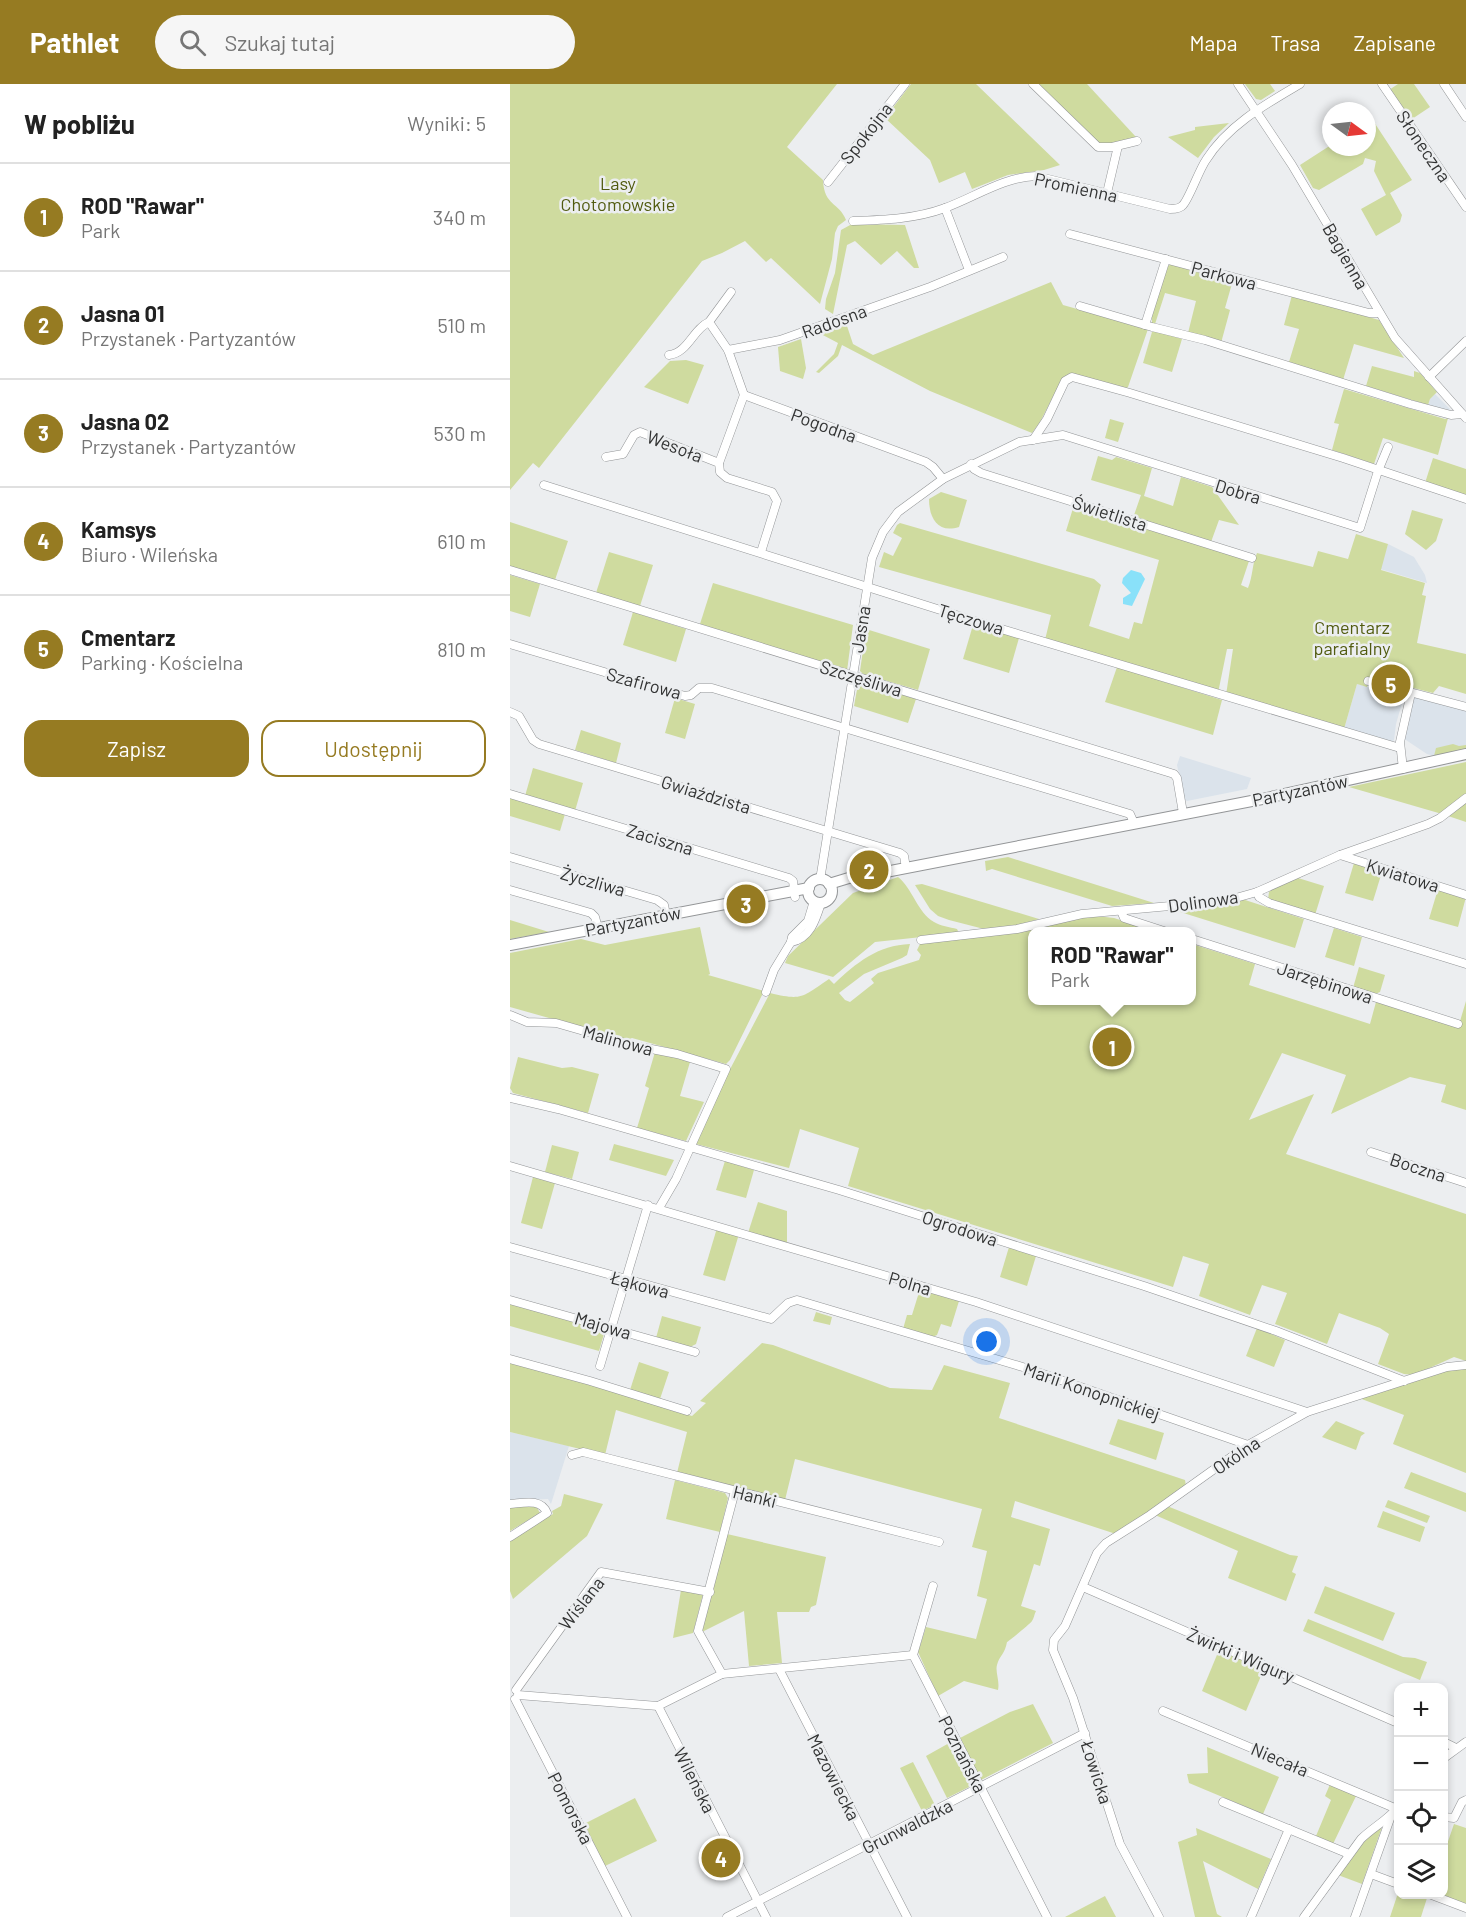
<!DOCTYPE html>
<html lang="pl">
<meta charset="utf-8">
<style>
body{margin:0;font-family:Barlow,sans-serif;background:#f6f6f6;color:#222}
.controls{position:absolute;right:18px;bottom:18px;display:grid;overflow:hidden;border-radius:12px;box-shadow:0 3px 9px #0003}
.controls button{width:54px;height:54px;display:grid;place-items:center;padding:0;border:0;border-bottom:2px solid #e0e0e0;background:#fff;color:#222;font:30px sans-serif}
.compass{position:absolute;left:812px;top:18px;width:54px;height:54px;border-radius:50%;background:#fff;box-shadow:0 3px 9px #0003;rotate:105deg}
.you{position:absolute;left:477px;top:1258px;width:21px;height:21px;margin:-15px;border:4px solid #fff;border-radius:50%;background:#1a73e8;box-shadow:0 0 0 9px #1a73e833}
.badge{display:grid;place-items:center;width:39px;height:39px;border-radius:50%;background:#967b22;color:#fff;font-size:20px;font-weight:700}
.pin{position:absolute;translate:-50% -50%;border:3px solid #fff;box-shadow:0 2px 6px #0006}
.popup{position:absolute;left:518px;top:843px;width:168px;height:78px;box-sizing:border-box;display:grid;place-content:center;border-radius:12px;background:#fff;filter:drop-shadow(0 2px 4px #0005);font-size:20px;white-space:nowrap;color:#767676}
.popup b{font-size:22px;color:#222}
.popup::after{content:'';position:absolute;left:50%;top:100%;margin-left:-12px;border:12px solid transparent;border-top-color:#fff}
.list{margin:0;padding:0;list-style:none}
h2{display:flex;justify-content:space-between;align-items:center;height:78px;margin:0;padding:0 24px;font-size:26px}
h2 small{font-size:20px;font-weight:400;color:#767676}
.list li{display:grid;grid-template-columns:39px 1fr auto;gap:18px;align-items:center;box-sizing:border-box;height:108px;padding:0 24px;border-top:2px solid #e0e0e0}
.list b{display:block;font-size:22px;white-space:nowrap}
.list p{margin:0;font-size:20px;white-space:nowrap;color:#767676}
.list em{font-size:20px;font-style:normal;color:#767676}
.actions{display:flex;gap:12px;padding:18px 24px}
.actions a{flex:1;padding:14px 0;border:2px solid #967b22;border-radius:18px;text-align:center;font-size:21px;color:#967b22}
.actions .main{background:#967b22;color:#fff}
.icon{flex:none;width:33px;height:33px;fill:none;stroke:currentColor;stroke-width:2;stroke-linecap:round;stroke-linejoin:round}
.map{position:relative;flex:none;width:956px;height:1833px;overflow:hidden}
header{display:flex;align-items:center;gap:36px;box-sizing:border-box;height:84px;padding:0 30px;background:#967b22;color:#fff}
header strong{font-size:28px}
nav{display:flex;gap:33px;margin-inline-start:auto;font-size:21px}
.search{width:420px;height:54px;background:#f6f6f6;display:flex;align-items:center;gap:15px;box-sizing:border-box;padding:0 21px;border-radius:33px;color:#767676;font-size:22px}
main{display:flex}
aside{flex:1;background:#fff}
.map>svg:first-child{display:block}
</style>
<header>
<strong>Pathlet</strong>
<div class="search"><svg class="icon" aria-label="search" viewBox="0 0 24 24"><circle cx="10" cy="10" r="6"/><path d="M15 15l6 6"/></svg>Szukaj tutaj</div>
<nav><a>Mapa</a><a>Trasa</a><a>Zapisane</a></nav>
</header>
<main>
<aside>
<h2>W pobliżu<small>Wyniki: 5</small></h2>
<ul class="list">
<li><span class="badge">1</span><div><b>ROD &quot;Rawar&quot;</b><p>Park</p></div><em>340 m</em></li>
<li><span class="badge">2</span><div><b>Jasna 01</b><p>Przystanek · Partyzantów</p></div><em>510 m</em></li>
<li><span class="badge">3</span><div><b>Jasna 02</b><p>Przystanek · Partyzantów</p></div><em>530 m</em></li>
<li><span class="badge">4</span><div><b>Kamsys</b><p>Biuro · Wileńska</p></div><em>610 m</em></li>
<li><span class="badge">5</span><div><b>Cmentarz</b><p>Parking · Kościelna</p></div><em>810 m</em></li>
</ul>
<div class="actions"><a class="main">Zapisz</a><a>Udostępnij</a></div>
</aside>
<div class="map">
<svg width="956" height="1833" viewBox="0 0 956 1833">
<rect width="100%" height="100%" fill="#eceef0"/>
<!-- built -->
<g fill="#dbe3eb">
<path d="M925,310L940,325L939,327L918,321L920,315Z"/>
<path d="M878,460L904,473L915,491L917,499L870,485Z"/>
<path d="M847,600L894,612L886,640L884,656L881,659L834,645Z"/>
<path d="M904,612L956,626V665L924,672L917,670L893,654L902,614Z"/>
<path d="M670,672L741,694L737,705L677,717L674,715L667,681Z"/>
<path d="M0,1348L59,1362L41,1420L38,1415L0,1417Z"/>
</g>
<!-- green -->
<g fill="#cfdb9f">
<path d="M0,0H327L277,63L313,96C314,122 329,118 336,136L328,142L325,149L322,175L310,220L261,174L256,178L235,157L212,169L192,177L29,384L23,379L0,406Z"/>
<path d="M401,0H466L550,81L534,86L498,91L462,105L455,88L429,99L420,76L375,34Z"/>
<path d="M528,0H577L626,53L593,62L589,61Z"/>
<path d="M735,0H760L765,7L751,16L746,15Z"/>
<path d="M888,0H904L920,23L899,37L879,6Z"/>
<path d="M862,35L902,96L880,109L892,131L890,138L866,152L851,125L876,111L864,87L866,77L855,74L853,80L809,106L803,104L790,81L821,61V63H857V38Z"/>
<path d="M719,39L704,53L688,74L658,53L685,46V43Z"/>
<path d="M342,140L395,141L409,184H404L387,167L371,181L345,157L337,161L323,230L315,225L316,215L325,189L331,146Z"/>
<path d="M663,179L723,196L715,224L720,226L711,259L678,249L686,217L655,209L646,237L645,240L642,239V231L658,182Z"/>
<path d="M541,198L553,221L638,245L618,303L615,305L562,290L551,297L530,338L522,349L420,307L332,261L328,272L309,289L306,288L324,270L328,259L309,249L336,239L343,260L363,271Z"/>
<path d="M782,211L869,236L894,274L844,260L833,296L779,278L789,245L774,241Z"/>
<path d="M645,247L672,255L662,288L633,279L642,248Z"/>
<path d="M291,255L296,284L293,295L270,287L268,263Z"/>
<path d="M176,276L194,281L178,320L134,303L160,277Z"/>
<path d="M862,282L904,293V287L910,289L927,308L920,315L918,321L856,302Z"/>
<path d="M834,305L935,335L938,334L928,371L873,354L864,380L822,366L829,340L824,339Z"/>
<path d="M600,335L614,339L608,358L595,354Z"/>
<path d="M588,372L602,376L606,373L642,384L634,412L663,422L671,393L702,403L729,441L709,436L701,458L623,434L631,411L581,396Z"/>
<path d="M923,374L956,385V411L915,399Z"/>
<path d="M431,408L457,416L449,443C427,450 419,433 419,415Z"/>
<path d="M564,421L739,477L731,501L738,504C743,492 742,480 747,469L803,483L808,467L838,475L846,450L878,460L871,486L915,499L912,511L916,512L907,559L956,570V610L929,602L923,609L860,593L857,603L847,600L834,645L716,611L723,565H717L708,609L535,556L541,531L369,483L374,468L383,472L392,454L383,449L387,441L390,439L584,495L591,501L579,542L619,555L624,538L632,540L649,476L556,447Z"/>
<path d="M902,426L933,435L926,457L916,466L895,450Z"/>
<path d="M0,438L58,457L45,496L0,483Z"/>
<path d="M99,468L143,481L130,522L86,509Z"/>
<path d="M0,491L30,500L20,533L0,527Z"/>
<path d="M203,499L343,541L337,587L325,585L190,540Z"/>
<path d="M123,528L176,545L166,578L113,561Z"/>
<path d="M463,541L509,554L499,589L453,575Z"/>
<path d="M356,545L420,565L408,606L353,590L350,587Z"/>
<path d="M607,583L712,616L703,651L595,618Z"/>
<path d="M351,598L406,615L398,639L344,622L348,600Z"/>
<path d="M165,614L185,620L175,655L155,649Z"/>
<path d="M71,646L111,659L106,679L65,666Z"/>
<path d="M943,660L949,662L956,661V665L924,672L926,664Z"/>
<path d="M956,678V711L932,730L839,703Z"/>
<path d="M23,684L73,699L65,727L15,712Z"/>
<path d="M0,714L55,730L50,747L0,732Z"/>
<path d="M956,718V738L938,732Z"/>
<path d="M498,773L644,819L602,822L482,785L476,787L475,777Z"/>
<path d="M844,779L872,788L863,817L835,809Z"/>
<path d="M388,793C403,805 407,828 424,838C430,842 440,843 447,845L449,849L365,858L323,893L275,879L278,872L343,809Z"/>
<path d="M788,794L814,802L805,831L758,816L759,808L762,805Z"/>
<path d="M412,800L529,835L497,844L474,845L439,836L428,832L420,825L405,801Z"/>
<path d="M928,805L956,813L948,843L919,835Z"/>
<path d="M732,815L794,835L785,864L667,827Z"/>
<path d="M586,832L604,834L644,847L522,848V916H682V860L745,880L739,901L860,940L866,918L948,944L956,917V1026L931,1018L936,1001L900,993L821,1030L836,991L772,969L739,1036L804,1010L776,1070L956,1130V1277L944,1273L904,1291L894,1290L868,1280L879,1250L870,1244L829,1229L817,1260L765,1240L777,1209L752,1201L740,1231L689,1212L699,1180L673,1172L663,1203L338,1102L349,1064L290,1045L279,1084L186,1060L206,1012L260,909C293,917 292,913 319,895L324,900C346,879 368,861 400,860L397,871L392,874L354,890L329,909L335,916L340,918L364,899L361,895L368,889L409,876L411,871L407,866L410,860L543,836Z"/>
<path d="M0,836L39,848L0,855Z"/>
<path d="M190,843L200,890L198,891L254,907L220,976L216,980L122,954L117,956L0,923V869L71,855L95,861Z"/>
<path d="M824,844L852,853L844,882L815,873Z"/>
<path d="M849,883L875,891L870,908L863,911L843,904Z"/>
<path d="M145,968L180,978L170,1012L194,1018L176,1057L127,1044L139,1004L135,1002Z"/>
<path d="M8,973L52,984L62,983L89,990L78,1029L3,1009L0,1004Z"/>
<path d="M104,1060L164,1076L156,1092L99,1076Z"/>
<path d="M42,1061L69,1068L62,1095L35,1088Z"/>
<path d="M215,1077L244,1086L236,1114L206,1106Z"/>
<path d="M23,1093L45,1099L32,1145L11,1139Z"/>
<path d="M248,1118L277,1127V1160L238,1149Z"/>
<path d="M207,1144L229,1150L215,1197L193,1191Z"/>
<path d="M499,1163L526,1172L517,1202L490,1193Z"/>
<path d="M410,1205L449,1217L441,1243L431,1240L427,1251L422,1253L393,1245L397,1231H402Z"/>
<path d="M0,1219L92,1244L94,1250L89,1267L0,1242Z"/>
<path d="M306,1228L322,1233L320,1241L303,1237Z"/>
<path d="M152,1232L191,1243L186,1260L180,1263L146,1254Z"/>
<path d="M747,1244L775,1256L764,1283L736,1272Z"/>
<path d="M252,1259L263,1261L380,1304L422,1306L434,1281L500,1299L489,1334L675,1396L676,1402L606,1450L505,1417L501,1433L540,1445L530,1482L524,1480L511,1522L526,1527C524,1531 524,1534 522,1537C520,1540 500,1556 497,1558C495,1570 489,1572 487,1581C485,1588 490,1597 488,1606L454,1597L428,1612L408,1568L416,1543L466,1555L477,1515L467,1512L477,1467L462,1463L472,1425L285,1375L275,1416L167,1389L177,1348L106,1326L95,1371L0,1348V1278L79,1300L182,1332L196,1319L190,1317Z"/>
<path d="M129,1278L159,1288L150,1315L120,1306Z"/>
<path d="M956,1284V1389L883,1360L894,1331L849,1314L937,1285Z"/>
<path d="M608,1335L654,1349L646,1376L599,1360Z"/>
<path d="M826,1337L855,1349L851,1352L846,1366L812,1353Z"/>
<path d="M901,1388L956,1409V1428L894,1404Z"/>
<path d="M165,1396L215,1409L218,1414L210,1448L156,1435Z"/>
<path d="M54,1410L93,1420L77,1452L3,1515L0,1507V1456L43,1430L42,1427L51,1422Z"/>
<path d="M878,1416L920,1432L917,1439L875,1423Z"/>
<path d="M26,1422L30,1429L0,1447V1423Z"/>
<path d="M657,1422L780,1471L788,1472L782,1488L786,1490L776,1517L718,1494L728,1467L645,1431Z"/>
<path d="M873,1427L915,1443L910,1458L867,1443Z"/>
<path d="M217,1450L316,1473L306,1521L301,1523L299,1528H267L272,1579L239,1582L234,1527L192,1548Z"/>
<path d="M815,1502L885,1529L873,1557L804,1529Z"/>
<path d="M171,1506L193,1510L183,1549L163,1554Z"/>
<path d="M798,1535L893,1573L905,1574L917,1578L910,1596L793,1547Z"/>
<path d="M709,1566L754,1585L736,1627L692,1607Z"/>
<path d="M523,1620L543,1659L471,1696L450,1654L500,1628Z"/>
<path d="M441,1658L463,1701L437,1714L416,1672Z"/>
<path d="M697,1663L769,1693L753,1730L679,1699L677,1690L698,1689Z"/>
<path d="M403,1678L425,1721L412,1727L390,1684Z"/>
<path d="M821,1698L847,1710L823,1760L806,1752L821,1716L815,1712Z"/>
<path d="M125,1714L147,1757L95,1782L74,1740Z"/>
<path d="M944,1740L956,1744V1820L928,1811L934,1810V1769Z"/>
<path d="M872,1743L852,1800L828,1791L852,1757Z"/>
<path d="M686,1744L761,1775L748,1805L693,1777L707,1830L712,1833H685L668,1758L687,1751Z"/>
<path d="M888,1809L906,1811L917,1814L911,1833H880Z"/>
<path d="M595,1812L606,1833H555Z"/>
</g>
<!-- water -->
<path fill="#89e1f9" d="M621,486L631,489L635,495L622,522L613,520V514L621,509L612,499L613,494Z"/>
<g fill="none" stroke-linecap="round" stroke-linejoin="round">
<defs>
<g id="street">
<path d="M523,0L588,63H602L627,57"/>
<path d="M728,0L782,81L885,254L956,334"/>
<path d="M872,0L956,123"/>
<path d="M934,0L956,33"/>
<path d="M318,98L395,0"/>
<path d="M597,109L608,62"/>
<path d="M435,124L459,186"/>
<path d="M343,137C374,136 405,135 435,124C465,113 494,93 526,92L660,125C664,125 670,125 673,121C679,115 689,86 696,76C718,41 756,20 790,0"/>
<path d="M560,150L859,229H868"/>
<path d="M221,208L199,238L218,266L234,311L416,378L423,383L433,395"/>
<path d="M570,222L642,243L695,256L900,320L941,331L952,330"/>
<path d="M635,241L656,175"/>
<path d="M218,266L270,256L420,203L493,173"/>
<path d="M159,271C178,269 183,245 199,238"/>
<path d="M919,293L956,257"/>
<path d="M523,356L537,335L555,297L562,293L620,309L833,374L956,415"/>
<path d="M96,373L113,370L124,351L130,348L209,379L210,388L217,394L262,408L267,417L251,468"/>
<path d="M209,379L234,311"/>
<path d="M461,380L464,385L471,389L742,474"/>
<path d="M34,401L478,541L890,664"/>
<path d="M0,486L664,690L667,694L673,729"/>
<path d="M0,560L175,612L181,611L189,604H202L620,730L624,739"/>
<path d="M858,597L956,623"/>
<path d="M0,628L9,632L23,656L29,660L390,769L394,772L396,784"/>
<path d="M893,685L890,658L901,609"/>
<path d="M0,710L279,794L283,797L285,813"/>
<path d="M830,771L956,811"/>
<path d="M0,773L147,816L154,821L156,831"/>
<path d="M310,796L362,474L373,448L388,428L433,395L509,358L553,351L850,444L868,387L878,363"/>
<path d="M0,806L81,829L85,833L88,844"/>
<path d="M747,808L749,813L759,819L956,880"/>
<path d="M611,827L614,834L657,848"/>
<path d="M682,855L948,940"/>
<path d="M411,856L507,845L572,830L715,817L747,808L830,771L918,740L930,734L956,714"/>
<path d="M281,858C300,855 306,835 311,819"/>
<path d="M256,908L264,886L281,858L282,853L298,837L304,817"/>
<path d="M0,931L17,938L46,939L126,962L167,970L216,985L166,1095L149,1124"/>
<path d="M0,1014L48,1025L329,1106L634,1202L766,1247L894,1297"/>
<path d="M861,1068L956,1099"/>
<path d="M0,1082L466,1218L797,1328"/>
<path d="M0,1163L261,1235L278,1219L287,1216L516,1284L738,1361"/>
<path d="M0,1216L185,1268"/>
<path d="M0,1275L80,1297L177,1327"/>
<path d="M90,1282L138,1121"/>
<path d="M62,1371L73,1368L429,1458"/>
<path d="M0,1420C14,1419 31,1414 37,1429L0,1453"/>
<path d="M423,1502L403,1571L537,1833"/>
<path d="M573,1503L888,1639"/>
<path d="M269,1585L397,1833"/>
<path d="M212,1590L188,1547L225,1407"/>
<path d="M6,1606L91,1488L200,1508"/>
<path d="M8,1611L148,1622L212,1590L403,1571"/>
<path d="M5,1615L117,1833"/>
<path d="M148,1622L256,1833"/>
<path d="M653,1627L887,1725"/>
<path d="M934,1658L946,1664"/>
<path d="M934,1674L956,1658"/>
<path d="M713,1718L839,1770"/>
<path d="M934,1733L944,1734L952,1718L956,1716"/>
<path d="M861,1790L888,1800"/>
<path d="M919,1810L956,1824"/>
<path d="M217,1833L575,1649"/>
<path d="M649,1833L610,1760L563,1614L543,1566L544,1556L555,1542L587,1469L596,1459L640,1431L738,1361L797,1328L937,1283L956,1281"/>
<path d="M741,1833L779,1745"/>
<path d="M794,1833L851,1755C863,1743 878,1736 888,1723"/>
<path d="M845,1833L881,1732"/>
</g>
<g id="secondary">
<circle cx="310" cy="807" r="12"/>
<path d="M319,800L342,793L360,791L752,715L956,670"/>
<path d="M0,861L299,804"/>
</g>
</defs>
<!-- street casing -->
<use href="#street" stroke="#939597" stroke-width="9"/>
<!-- secondary casing -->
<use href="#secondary" stroke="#939597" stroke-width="12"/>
<!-- street -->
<use href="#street" stroke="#fff" stroke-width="8"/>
<!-- secondary -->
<use href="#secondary" stroke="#fff" stroke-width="10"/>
</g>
<g text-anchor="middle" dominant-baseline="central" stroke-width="5" stroke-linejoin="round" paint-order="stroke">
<!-- street labels -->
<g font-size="18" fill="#323333" stroke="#eceef0">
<text transform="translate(356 49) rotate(-52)">Spokojna</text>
<text transform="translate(914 62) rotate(56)">Słoneczna</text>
<text transform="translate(566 103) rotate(12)">Promienna</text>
<text transform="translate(836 172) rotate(60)">Bagienna</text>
<text transform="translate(714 191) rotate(15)">Parkowa</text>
<text transform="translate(324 237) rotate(-20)">Radosna</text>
<text transform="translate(314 341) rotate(20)">Pogodna</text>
<text transform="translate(165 362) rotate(21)">Wesoła</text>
<text transform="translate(728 407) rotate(17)">Dobra</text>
<text transform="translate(600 429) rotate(18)">Świetlista</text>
<text transform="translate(461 535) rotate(17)">Tęczowa</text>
<text transform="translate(350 545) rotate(-81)">Jasna</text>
<text transform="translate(351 594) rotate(17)">Szczęśliwa</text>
<text transform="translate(134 599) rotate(15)">Szafirowa</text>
<text transform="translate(790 706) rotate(-12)">Partyzantów</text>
<text transform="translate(196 710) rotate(17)">Gwiaździsta</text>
<text transform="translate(150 755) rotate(17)">Zaciszna</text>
<text transform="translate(893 791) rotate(17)">Kwiatowa</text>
<text transform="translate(83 797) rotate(16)">Życzliwa</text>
<text transform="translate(693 817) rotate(-8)">Dolinowa</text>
<text transform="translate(123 837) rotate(-11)">Partyzantów</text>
<text transform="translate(815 898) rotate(18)">Jarzębinowa</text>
<text transform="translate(108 956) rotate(15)">Malinowa</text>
<text transform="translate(908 1083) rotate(18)">Boczna</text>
<text transform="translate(450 1144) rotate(18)">Ogrodowa</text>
<text transform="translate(400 1199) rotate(16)">Polna</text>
<text transform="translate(130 1200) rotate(15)">Łąkowa</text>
<text transform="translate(93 1241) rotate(16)">Majowa</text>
<text transform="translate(582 1307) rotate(19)">Marii Konopnickiej</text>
<text transform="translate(726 1371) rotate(-34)">Okólna</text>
<text transform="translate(245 1412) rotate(14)">Hanki</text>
<text transform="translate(71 1519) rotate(-52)">Wiślana</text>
<text transform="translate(731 1571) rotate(23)">Żwirki i Wigury</text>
<text transform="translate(453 1670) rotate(63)">Poznańska</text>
<text transform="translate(770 1675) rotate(23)">Niecała</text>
<text transform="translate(587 1688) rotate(72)">Łowicka</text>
<text transform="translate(324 1693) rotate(63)">Mazowiecka</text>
<text transform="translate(185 1696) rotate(63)">Wileńska</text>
<text transform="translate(61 1724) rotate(63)">Pomorska</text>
<text transform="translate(397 1742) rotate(-27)">Grunwaldzka</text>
</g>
<!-- park labels -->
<g font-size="18" fill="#515b0f" stroke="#eceef0">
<text x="108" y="99">Lasy<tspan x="108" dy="21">Chotomowskie</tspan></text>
<text x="842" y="543">Cmentarz<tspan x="842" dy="21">parafialny</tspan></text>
</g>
</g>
</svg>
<div class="controls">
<button>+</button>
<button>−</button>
<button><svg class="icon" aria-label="locate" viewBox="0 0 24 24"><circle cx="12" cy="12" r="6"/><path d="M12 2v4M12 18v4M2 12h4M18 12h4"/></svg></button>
<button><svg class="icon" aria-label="layers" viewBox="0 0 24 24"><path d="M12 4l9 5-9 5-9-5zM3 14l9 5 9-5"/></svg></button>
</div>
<svg class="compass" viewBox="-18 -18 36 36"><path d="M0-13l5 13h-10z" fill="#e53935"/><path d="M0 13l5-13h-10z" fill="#767676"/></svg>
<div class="you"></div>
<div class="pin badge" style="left:602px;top:963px">1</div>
<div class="popup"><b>ROD &quot;Rawar&quot;</b>Park</div>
<div class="pin badge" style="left:359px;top:786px">2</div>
<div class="pin badge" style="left:236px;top:820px">3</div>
<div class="pin badge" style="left:211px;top:1774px">4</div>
<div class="pin badge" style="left:881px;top:600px">5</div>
</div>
</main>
